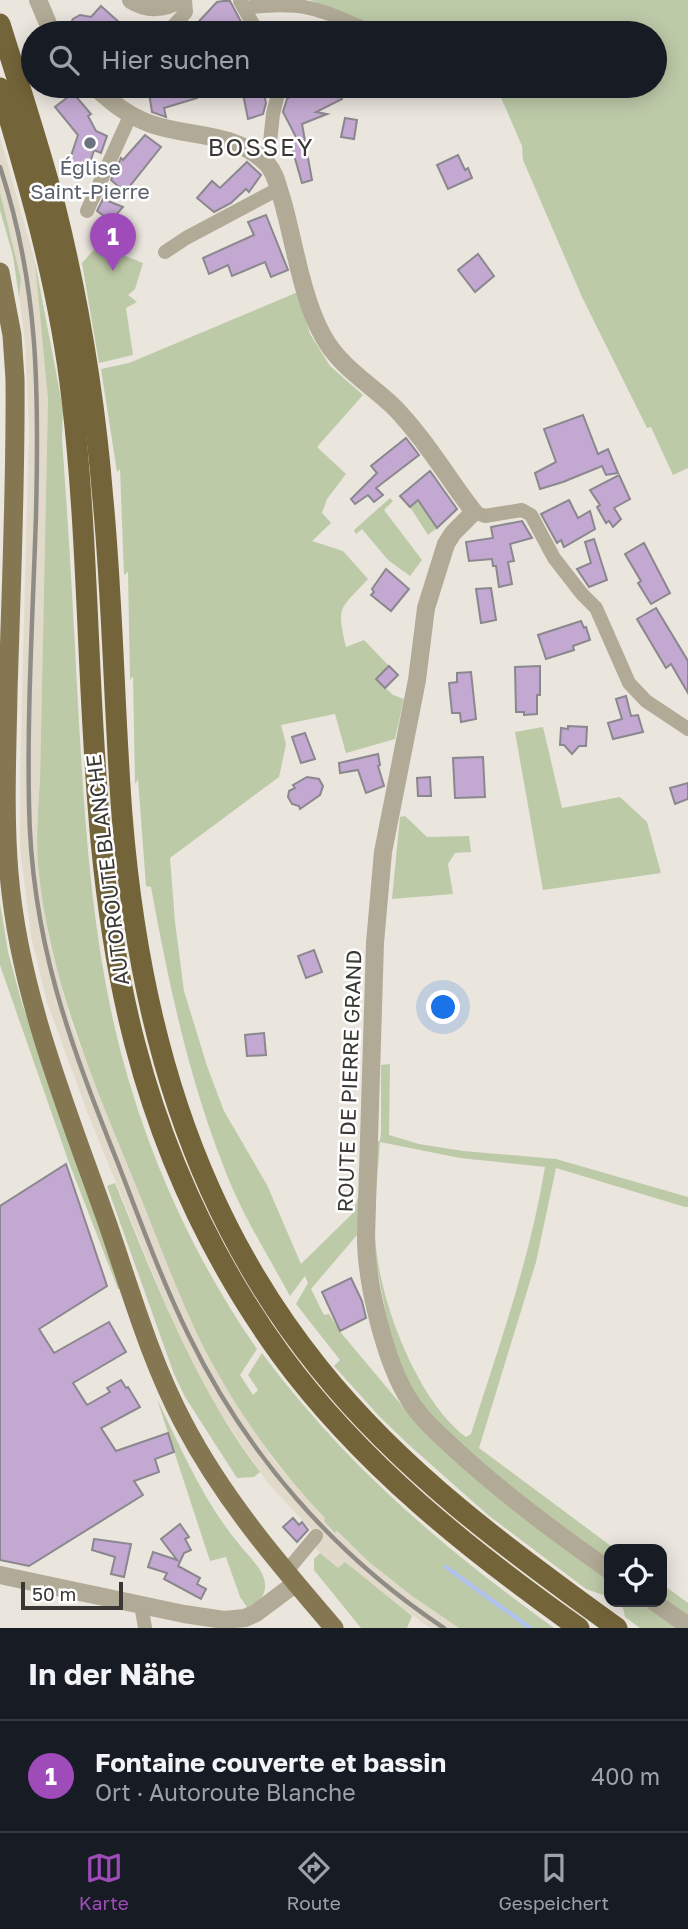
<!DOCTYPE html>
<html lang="de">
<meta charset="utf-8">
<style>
body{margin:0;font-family:"Golos Text",sans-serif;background:#20242c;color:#f1f3f6}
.controls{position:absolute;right:21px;bottom:21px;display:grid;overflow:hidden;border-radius:14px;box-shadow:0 4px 18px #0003}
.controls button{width:63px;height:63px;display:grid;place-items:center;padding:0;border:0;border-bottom:2px solid #363941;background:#171b24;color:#f1f3f6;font:35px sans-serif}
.scale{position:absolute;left:21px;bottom:18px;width:102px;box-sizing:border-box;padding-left:7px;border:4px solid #393734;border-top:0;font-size:19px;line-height:24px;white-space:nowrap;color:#393734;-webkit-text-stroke:5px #fff;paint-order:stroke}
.you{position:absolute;left:444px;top:1008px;width:24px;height:24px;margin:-18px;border:5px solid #fff;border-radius:50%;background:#1a73e8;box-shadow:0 0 0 10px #1a73e833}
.badge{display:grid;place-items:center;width:46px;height:46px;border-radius:50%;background:#9f4cba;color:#fff;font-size:23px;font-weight:700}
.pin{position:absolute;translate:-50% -58px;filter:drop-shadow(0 2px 4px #0008)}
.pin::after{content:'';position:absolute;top:37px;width:24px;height:21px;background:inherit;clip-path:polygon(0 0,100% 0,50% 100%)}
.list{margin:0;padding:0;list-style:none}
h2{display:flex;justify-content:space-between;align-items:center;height:91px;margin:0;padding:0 28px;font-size:30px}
h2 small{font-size:23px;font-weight:400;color:#9ea1a6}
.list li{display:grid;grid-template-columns:46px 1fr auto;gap:21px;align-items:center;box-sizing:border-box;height:112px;padding:0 28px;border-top:2px solid #363941}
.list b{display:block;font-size:26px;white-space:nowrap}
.list p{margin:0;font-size:23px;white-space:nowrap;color:#9ea1a6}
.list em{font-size:23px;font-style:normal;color:#9ea1a6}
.icon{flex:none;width:38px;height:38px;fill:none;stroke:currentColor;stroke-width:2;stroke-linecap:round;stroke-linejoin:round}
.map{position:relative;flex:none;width:688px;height:1628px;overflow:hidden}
.search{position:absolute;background:#171b24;box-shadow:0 4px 18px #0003;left:21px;right:21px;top:21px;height:77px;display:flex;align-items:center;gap:18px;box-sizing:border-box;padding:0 24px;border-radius:38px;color:#9ea1a6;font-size:26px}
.sheet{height:203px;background:#171b24}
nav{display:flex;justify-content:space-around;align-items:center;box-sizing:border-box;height:98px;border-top:2px solid #363941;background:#171b24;font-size:19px;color:#9ea1a6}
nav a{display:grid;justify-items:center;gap:4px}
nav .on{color:#9f4cba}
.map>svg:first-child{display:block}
</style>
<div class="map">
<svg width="688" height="1628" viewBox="0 0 688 1628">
<rect width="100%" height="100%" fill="#eae5dd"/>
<!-- built -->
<path fill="#e1d9ca" d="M0,137L35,262L43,327L48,399L40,780L37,825L38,864L49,941L73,1029L192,1323L206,1351L248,1421L275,1462L336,1531L369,1562L412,1596L459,1628H430L375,1588L345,1562L338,1569L315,1548L320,1539L267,1482L237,1438L204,1387L177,1333L87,1111L47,1002L31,936L20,847V777L29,428L25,341L19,297L21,279L0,192Z"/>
<!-- green -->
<g fill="#bdcaa8" fill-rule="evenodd">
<path d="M310,0H688V468L673,475L651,427L647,428L582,297L523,160L522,146L496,86H655V33H474L468,21C450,22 442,30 426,33C385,41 347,15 310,0Z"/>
<path d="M0,192L21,279L19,297L13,256L0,210Z"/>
<path d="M98,245L143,263L135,289L128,295L137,302L126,308L133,355L99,363L82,263Z"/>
<path d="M35,262L63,409L62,439C68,522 73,604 77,687C84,809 90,934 121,1053C149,1159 195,1260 257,1349L240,1375L253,1395L258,1390L248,1375L262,1353C343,1463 444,1549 554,1628H459L412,1596L369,1562L337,1531L335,1533L324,1521L325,1518C277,1468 237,1411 205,1350C179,1298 159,1242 137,1188C94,1083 49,980 38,865C36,837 38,808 40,780L48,399Z"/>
<path d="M298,292L310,334L330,366L363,395L317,447L346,474L327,499L322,513L331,523L312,541L343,551L368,579C340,610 336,604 346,647L364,640L389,666L376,679L393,695L404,699L395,739L346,753L335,714L281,725L286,744L279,777L170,858L175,922L184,991L207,1066L224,1111L267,1185L301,1264L352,1214L361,1190L357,1235L311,1289L324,1315L329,1314L342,1334L409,1414L542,1531L609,1580V1597L586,1589L488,1515L408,1444L380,1417L334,1366L340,1360L296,1304L308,1283L305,1276L290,1296C271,1261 250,1227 234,1192C192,1094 170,991 151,887L146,886L138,779L135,784L133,676L130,680L128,572L124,575L120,469L117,472L101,369L129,363Z"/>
<path d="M390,498L393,501L384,510L422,560L410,576L388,560L362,529L356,534L354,530Z"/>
<path d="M418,500L437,528L428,535L410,507Z"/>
<path d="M543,727L562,808L620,797L647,822L661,873L543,890L515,732Z"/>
<path d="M405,816L427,837L469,836L471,852L455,853L448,864L453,894L392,899L400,817Z"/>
<path d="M0,903L8,952L21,1000L120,1289H118L68,1160L0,965Z"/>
<path d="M390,1064L389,1135L419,1144L463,1151L556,1159L688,1197V1207H685L556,1168L536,1262L479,1448L615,1549H609V1563L547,1517L454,1439L421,1403L405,1378L390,1335L374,1252L376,1141H380L381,1133V1065ZM380,1142L460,1158L545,1167C530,1259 499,1346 471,1434L466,1437C416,1400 377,1295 375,1234C374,1203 378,1172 380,1142Z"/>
<path d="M115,1183C156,1284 194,1384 260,1472L254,1477L237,1478L185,1397L174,1374L107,1186Z"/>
<path d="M157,1399C181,1448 203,1501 239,1544C247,1555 264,1569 265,1584C266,1596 258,1603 247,1607L240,1597L226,1557L210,1561Z"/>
<path d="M320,1553L338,1568L345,1562L412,1616L407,1628H361L314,1570V1559Z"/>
<path d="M662,1584L688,1603V1619L662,1601Z"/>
<path d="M615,1602H639L675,1628H640L625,1617L623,1608Z"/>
</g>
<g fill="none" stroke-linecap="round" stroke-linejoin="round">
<!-- stream -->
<path stroke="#aec2ec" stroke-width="4.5" d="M446,1567L530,1628"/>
</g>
<!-- building -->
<g fill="#c3a9d1" stroke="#8b878e" stroke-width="2">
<path d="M223,1H230L247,33H188L217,2Z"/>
<path d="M101,6L131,33H70L69,26L73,19L80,15L91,17Z"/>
<path d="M148,86H193L197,98L164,108L166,117L152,112Z"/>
<path d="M247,86H262L266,103L263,114L248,119L243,94L249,93Z"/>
<path d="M292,86H336L342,99L316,112L327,114L302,124L312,180L302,183L290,141L297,139L283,112L287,99L290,97L288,94L295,91Z"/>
<path d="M73,93L91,114L88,116L96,131L107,136L101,153L94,150L90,163L85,161L82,170L68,165L78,135L55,107Z"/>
<path d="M345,118L357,120L354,139L341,137Z"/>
<path d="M145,135L161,147L125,192L111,180L121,158L123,160Z"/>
<path d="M458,155L465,170L468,168L472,178L448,189L437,165Z"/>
<path d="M247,162L261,175L249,192L246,189L231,203L214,212L197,198L212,181L220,188Z"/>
<path d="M103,199L123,207L111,221L97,211Z"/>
<path d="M266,215L288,270L271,277L265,262L232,276L228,265L209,274L203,258L254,235L248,222Z"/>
<path d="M478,254L494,276L475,292L458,270Z"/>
<path d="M583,415L598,454L608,449L618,473L606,475L602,466L563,482L540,489L535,473L556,462L544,429Z"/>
<path d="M406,438L419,455L376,488L383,495L374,502L368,495L355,504L351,499L377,473L371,466Z"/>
<path d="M430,471L457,509L437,528L418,500L410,507L400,496Z"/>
<path d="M619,475L630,499L614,508L621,519L613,527L609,521L606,523L597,507L600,505L590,490Z"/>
<path d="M569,500L578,518L590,511L595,529L564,547L561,540L557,543L541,514Z"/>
<path d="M522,521L532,538L510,544L514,561L508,562L512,584L499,587L496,566H493L492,559L469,561L466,542L493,538L491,527Z"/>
<path d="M594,539L607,580L589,587L577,569L591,563L585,542Z"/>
<path d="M644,543L670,593L651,604L638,583L641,581L625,554Z"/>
<path d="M386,569L409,589L391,611L371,595L374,592L372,589Z"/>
<path d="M491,588L496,620L481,623L476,589Z"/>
<path d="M656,608L688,661V693L671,664L666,668L637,619Z"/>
<path d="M581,621L584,628L586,627L590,640L573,646L574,650L546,659L538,635Z"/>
<path d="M389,666L398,675L385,688L376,679Z"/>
<path d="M540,666V695H537V714L524,715V712H516L515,667Z"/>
<path d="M471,672L476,719L461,722L460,713H452L449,683L457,682V673Z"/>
<path d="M626,696L631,716L638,715L643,732L613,739L608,723L622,719L616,699Z"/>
<path d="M568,726L587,727L586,746H579L572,754L564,745H560L561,728L568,729Z"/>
<path d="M305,733L315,759L301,763L292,737Z"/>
<path d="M378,754L380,765L378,766L384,786L366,793L358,770L340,773L339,763Z"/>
<path d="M483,757L485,797L455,798L453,758Z"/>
<path d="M307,777L319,779L323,786L320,795L300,809L299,806L292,804L288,797L289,791L295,788L293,785Z"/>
<path d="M430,777L431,796H418L417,778Z"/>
<path d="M688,783V799L675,804L670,788Z"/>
<path d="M314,950L322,972L306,978L298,956Z"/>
<path d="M264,1033L266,1055L247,1056L245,1035Z"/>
<path d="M66,1164L107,1286L39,1329L54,1353L109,1322L126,1352L73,1383L87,1405L110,1392L107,1388L121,1380L126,1388L128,1387L140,1407L101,1428L116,1451L168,1433L174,1452L155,1459L159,1472L134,1481L143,1495L29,1566L0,1560V1206Z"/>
<path d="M351,1278L362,1301L366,1318L340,1331L322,1292Z"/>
<path d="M293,1518L299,1525L302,1522L308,1530L297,1542L283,1527Z"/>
<path d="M180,1524L189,1537L185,1539L191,1550L184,1553L178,1566L200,1578L197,1584L206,1589L201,1599L164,1579L167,1573L148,1567L153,1552L177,1560L161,1539Z"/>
<path d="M94,1539L131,1544L124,1577L111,1574L115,1557L92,1550Z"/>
</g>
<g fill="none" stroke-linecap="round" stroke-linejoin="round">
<!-- minor -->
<g stroke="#b1aa96" stroke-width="14">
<path d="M240,1L258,33"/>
<path d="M244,8C304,0 320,9 374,33"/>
<path d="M167,33L186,12L185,0"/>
<path d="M109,100L122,86"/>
<path d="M264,161L269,152L273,114L280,86"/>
<path d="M87,211L131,114"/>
<path d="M165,252L186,238L278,189"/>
<path d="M474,512L485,516L522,510L531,515L554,558L582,594L596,608L629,683L646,701L688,729"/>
<path d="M286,1572L316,1536"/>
<path d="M141,1604L145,1628"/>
</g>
<!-- tertiary -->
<g stroke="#b1aa96" stroke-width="18">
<path d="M38,0L52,33"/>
<path d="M131,0C147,10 164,9 179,0"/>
<path d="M94,86C111,102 128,116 151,124C190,138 237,131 268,165C276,174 278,188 282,199C294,241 302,299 323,336C339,366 370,384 394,407C425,439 447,477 474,512L453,533L446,544L426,608L417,680L383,852L375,943L366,1237C366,1282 385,1363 410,1401C422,1420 441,1436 458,1452C505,1495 556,1533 609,1570"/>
<path d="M0,1575L184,1614L224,1620L245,1618L256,1613L296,1583"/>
<path d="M654,1602L688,1626"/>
</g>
<!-- primary -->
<path stroke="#847752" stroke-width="19" d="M0,272L12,335L15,379C16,484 11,588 8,693C7,752 4,813 9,873C19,995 68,1111 108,1225C131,1292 151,1362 184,1424C224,1500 279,1564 334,1628"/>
<!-- motorway -->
<g stroke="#746439" stroke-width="21">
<path d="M0,24C19,85 39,145 55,206C79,302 95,401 103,500C113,605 114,710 122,815C138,1017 190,1208 319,1368C402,1472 510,1551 617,1628"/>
<path d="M0,88C31,190 60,293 72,399C97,611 81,838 135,1044C164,1155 213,1261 281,1355C361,1464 469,1550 579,1628"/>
</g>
<!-- rail -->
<path stroke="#8f8c86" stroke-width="4.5" d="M0,167C39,285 39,393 36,515C33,611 27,708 29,804C31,940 69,1041 119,1166C141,1223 162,1281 189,1336C247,1455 334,1555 444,1628"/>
</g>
<!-- markers -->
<circle fill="#6b7280" stroke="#fff" stroke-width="2.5" cx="90" cy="143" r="7"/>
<g text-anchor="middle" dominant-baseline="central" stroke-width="5" stroke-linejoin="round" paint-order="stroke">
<!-- worship labels -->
<g font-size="21" fill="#5b616d" stroke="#fff">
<text x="90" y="167">Église<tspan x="90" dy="24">Saint-Pierre</tspan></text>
</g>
<!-- street labels -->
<g font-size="21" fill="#393734" stroke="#fff">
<text transform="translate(107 870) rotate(-97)">AUTOROUTE BLANCHE</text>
<text transform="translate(349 1081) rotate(-88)">ROUTE DE PIERRE GRAND</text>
</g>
<!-- quarter labels -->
<g font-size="24" letter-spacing="2" fill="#393734" stroke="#fff">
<text x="261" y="146">BOSSEY</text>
</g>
</g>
</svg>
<div class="controls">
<button><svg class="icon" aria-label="locate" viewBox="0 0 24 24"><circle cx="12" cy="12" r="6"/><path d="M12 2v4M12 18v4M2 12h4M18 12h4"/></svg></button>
</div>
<div class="scale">50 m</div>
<div class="you"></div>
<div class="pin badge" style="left:113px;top:271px">1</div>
<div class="search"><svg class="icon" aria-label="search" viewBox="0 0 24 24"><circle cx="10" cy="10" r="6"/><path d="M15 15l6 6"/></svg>Hier suchen</div>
</div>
<section class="sheet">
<h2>In der Nähe<small></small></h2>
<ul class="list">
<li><span class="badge">1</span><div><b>Fontaine couverte et bassin</b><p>Ort · Autoroute Blanche</p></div><em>400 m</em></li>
</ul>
</section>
<nav>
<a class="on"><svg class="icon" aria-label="map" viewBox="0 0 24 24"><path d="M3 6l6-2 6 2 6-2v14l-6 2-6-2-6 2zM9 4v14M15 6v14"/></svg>Karte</a>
<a><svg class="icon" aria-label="directions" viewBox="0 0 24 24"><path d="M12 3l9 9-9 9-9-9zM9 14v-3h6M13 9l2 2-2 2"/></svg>Route</a>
<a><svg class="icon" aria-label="saved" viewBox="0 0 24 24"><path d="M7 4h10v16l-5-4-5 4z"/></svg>Gespeichert</a>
</nav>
